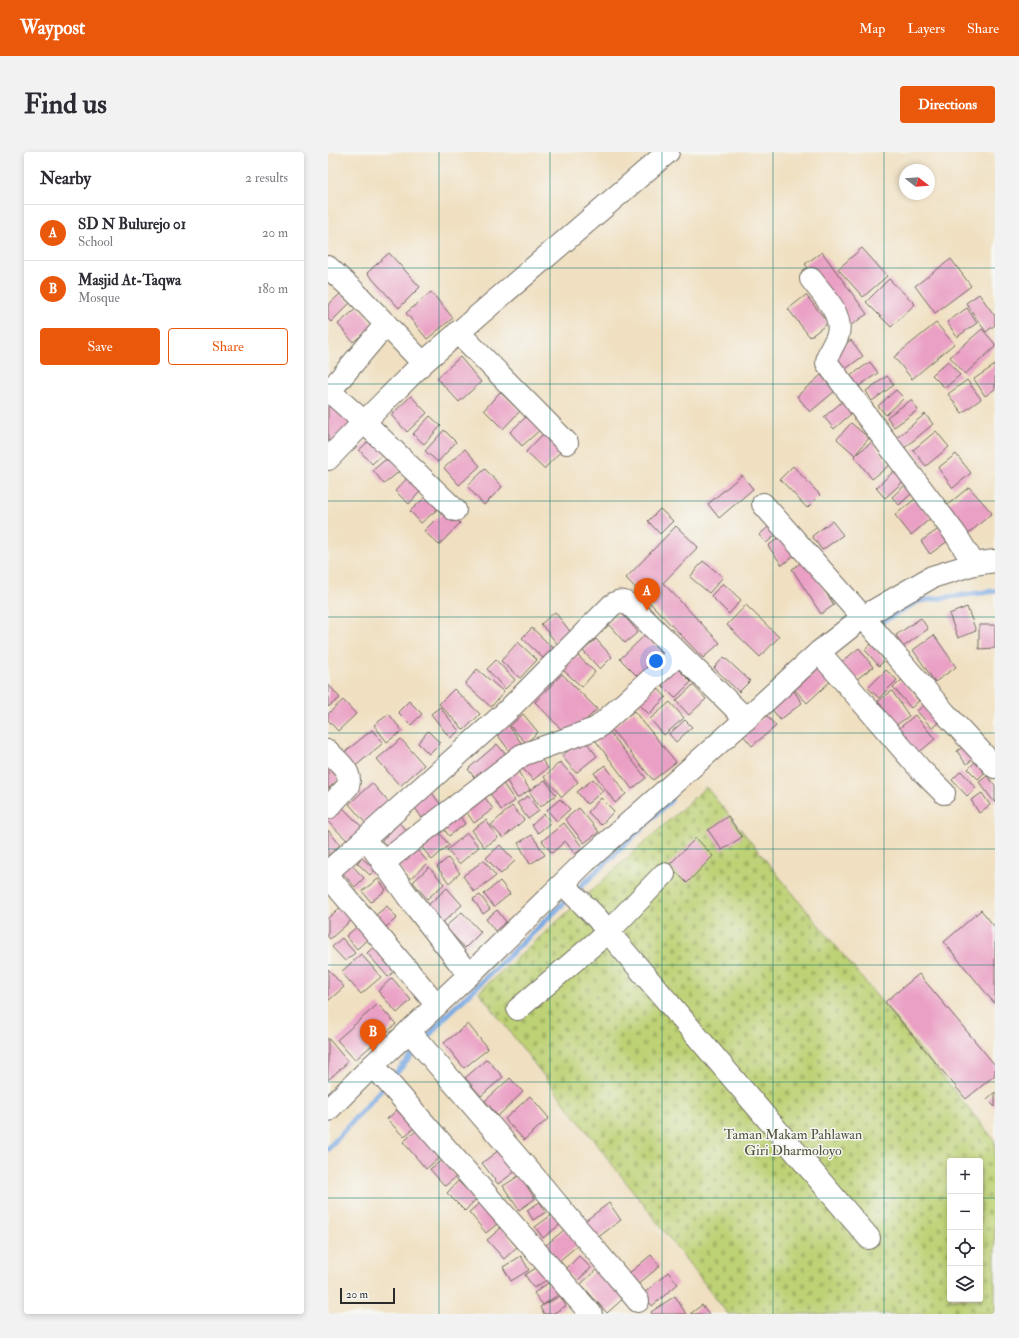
<!DOCTYPE html>
<meta charset="utf-8">
<style>
body{margin:0;font-family:"IM FELL Double Pica",serif;background:#f2f2f3;color:#2b2b33}
.controls{position:absolute;right:12px;bottom:12px;display:grid;overflow:hidden;border-radius:4px;box-shadow:0 2px 6px #0003}
.controls button{width:36px;height:36px;display:grid;place-items:center;padding:0;border:0;border-bottom:1px solid #e1e1e2;background:#fff;color:#2b2b33;font:20px sans-serif}
.compass{position:absolute;left:571px;top:12px;width:36px;height:36px;border-radius:50%;background:#fff;box-shadow:0 2px 6px #0003;rotate:107deg}
.scale{position:absolute;left:12px;bottom:10px;width:55px;box-sizing:border-box;padding-left:4px;border:2px solid #2b2b2b;border-top:0;font-size:11px;line-height:14px;white-space:nowrap;color:#2b2b2b;-webkit-text-stroke:3px #f6f6f2;paint-order:stroke}
.you{position:absolute;left:328px;top:509px;width:14px;height:14px;margin:-10px;border:3px solid #fff;border-radius:50%;background:#1a73e8;box-shadow:0 0 0 6px #1a73e833}
.badge{display:grid;place-items:center;width:26px;height:26px;border-radius:50%;background:#ea580c;color:#fff;font-size:13px;font-weight:700}
.pin{position:absolute;translate:-50% -33px;filter:drop-shadow(0 1px 2px #0008)}
.pin::after{content:'';position:absolute;top:21px;width:14px;height:12px;background:inherit;clip-path:polygon(0 0,100% 0,50% 100%)}
.list{margin:0;padding:0;list-style:none}
h2{display:flex;justify-content:space-between;align-items:center;height:52px;margin:0;padding:0 16px;font-size:17px}
h2 small{font-size:13px;font-weight:400;color:#7c7c81}
.list li{display:grid;grid-template-columns:26px 1fr auto;gap:12px;align-items:center;box-sizing:border-box;height:56px;padding:0 16px;border-top:1px solid #e1e1e2}
.list b{display:block;font-size:15px;white-space:nowrap}
.list p{margin:0;font-size:13px;white-space:nowrap;color:#7c7c81}
.list em{font-size:13px;font-style:normal;color:#7c7c81}
.actions{display:flex;gap:8px;padding:12px 16px}
.actions a{flex:1;padding:9px 0;border:1px solid #ea580c;border-radius:4px;text-align:center;font-size:14px;color:#ea580c}
.actions .main{background:#ea580c;color:#fff}
.icon{flex:none;width:22px;height:22px;fill:none;stroke:currentColor;stroke-width:2;stroke-linecap:round;stroke-linejoin:round}
.map{position:relative;flex:none;width:667px;height:1162px;overflow:hidden;border-radius:4px}
header{display:flex;align-items:center;gap:24px;box-sizing:border-box;height:56px;padding:0 20px;background:#ea580c;color:#fff}
header strong{font-size:19px}
nav{display:flex;gap:22px;margin-inline-start:auto;font-size:14px}
.intro{display:flex;align-items:center;justify-content:space-between;box-sizing:border-box;height:96px;padding:0 24px}
h1{margin:0;font-size:28px}
.button{padding:10px 18px;border-radius:4px;background:#ea580c;color:#fff;font-size:14px;font-weight:700}
main{display:flex;gap:24px;padding:0 24px}
aside{flex:1;background:#fff;border-radius:4px;box-shadow:0 2px 6px #0003}
.map>svg:first-child{display:block}
</style>
<header>
<strong>Waypost</strong>
<nav><a>Map</a><a>Layers</a><a>Share</a></nav>
</header>
<div class="intro"><h1>Find us</h1><a class="button">Directions</a></div>
<main>
<aside>
<h2>Nearby<small>2 results</small></h2>
<ul class="list">
<li><span class="badge">A</span><div><b>SD N Bulurejo 01</b><p>School</p></div><em>20 m</em></li>
<li><span class="badge">B</span><div><b>Masjid At-Taqwa</b><p>Mosque</p></div><em>180 m</em></li>
</ul>
<div class="actions"><a class="main">Save</a><a>Share</a></div>
</aside>
<div class="map">
<svg width="667" height="1162" viewBox="0 0 667 1162">
<defs>
<pattern id="cemetery-stones" width="16" height="16" patternUnits="userSpaceOnUse"><rect width="16" height="16" fill="#bdd174"/><path d="M2 7V4a2 2 0 0 1 4 0v3zM10 15v-3a2 2 0 0 1 4 0v3z" fill="#a3b465"/></pattern>
</defs>
<rect width="100%" height="100%" fill="#f6f6f2"/>
<filter id="ink" filterUnits="userSpaceOnUse"><feTurbulence type="fractalNoise" baseFrequency=".025" numOctaves="2"/><feDisplacementMap in="SourceGraphic" scale="8" xChannelSelector="R" yChannelSelector="G"/><feConvolveMatrix kernelMatrix="1 2 1 2 8 2 1 2 1" color-interpolation-filters="sRGB"/></filter>
<filter id="wash" filterUnits="userSpaceOnUse"><feTurbulence type="fractalNoise" baseFrequency=".012" numOctaves="4" result="noise"/><feDisplacementMap in="SourceGraphic" scale="16" xChannelSelector="R" yChannelSelector="G"/><feGaussianBlur stdDeviation="0.9" result="paint"/><feColorMatrix in="noise" values="0 0 0 0 0 0 0 0 0 0 0 0 0 0 0 0 0 1.4 0 .05"/><feComposite in="paint" operator="in"/></filter>
<g filter="url(#wash)">
<rect width="100%" height="100%" fill="#f0e0c1"/>
<!-- cemetery -->
<path fill="url(#cemetery-stones)" stroke="#747e50" fill-rule="evenodd" d="M378,635L667,989V1162H400L151,840ZM622,1009H652V1147H622Z"/>
<g fill="none" stroke-linecap="round" stroke-linejoin="round">
<!-- stream -->
<g stroke="#7aaae4" stroke-width="5.5">
<path d="M548,473L590,449L667,439"/>
<path d="M248,739L343,648"/>
<path d="M96,889L117,865L242,745"/>
<path d="M63,927L90,896"/>
<path d="M0,997L57,933"/>
</g>
</g>
<g id="blocks">
<!-- building -->
<g fill="#eaa0c4">
<path d="M534,96L559,124L535,145L510,117Z"/>
<path d="M494,100L539,162L522,174L477,112Z"/>
<path d="M61,101L92,135L71,156L39,121Z"/>
<path d="M623,107L643,134L607,161L587,134Z"/>
<path d="M561,127L587,152L563,175L538,150Z"/>
<path d="M103,140L125,166L99,187L78,161Z"/>
<path d="M12,142L22,151L3,170L0,167V153Z"/>
<path d="M651,142L667,164V173L658,180L638,151Z"/>
<path d="M478,143L500,171L482,185L460,157Z"/>
<path d="M30,155L45,174L25,190L10,172Z"/>
<path d="M639,156L649,171L629,185L619,170Z"/>
<path d="M608,171L626,192L584,227L566,205Z"/>
<path d="M654,177L667,192V195L637,222L622,205Z"/>
<path d="M523,188L535,204L515,219L503,203Z"/>
<path d="M132,205L153,230L131,250L109,226Z"/>
<path d="M620,209L632,223L617,236L604,223Z"/>
<path d="M542,210L550,221L525,238L518,227Z"/>
<path d="M667,213V237L657,244L646,227Z"/>
<path d="M493,223L507,239L482,260L469,244Z"/>
<path d="M559,224L566,233L544,249L538,239Z"/>
<path d="M639,228L653,247L634,261L620,242Z"/>
<path d="M568,238L576,246L558,263L550,254Z"/>
<path d="M172,240L192,259L175,277L156,258Z"/>
<path d="M83,244L99,261L79,280L63,263Z"/>
<path d="M583,248L590,258L566,275L559,265Z"/>
<path d="M515,249L525,260L506,277L496,265Z"/>
<path d="M5,251L24,274L3,292L0,288V255Z"/>
<path d="M597,262L605,272L573,299L565,289Z"/>
<path d="M200,263L213,277L194,294L182,280Z"/>
<path d="M102,264L113,274L96,292L85,282Z"/>
<path d="M523,271L541,286L527,303L509,287Z"/>
<path d="M116,278L128,290L110,310L97,299Z"/>
<path d="M608,279L621,295L598,314L585,298Z"/>
<path d="M217,280L235,297L216,317L198,300Z"/>
<path d="M45,285L58,299L44,312L31,298Z"/>
<path d="M544,290L562,313L544,327L526,304Z"/>
<path d="M137,297L152,314L131,333L116,316Z"/>
<path d="M628,302L643,321L625,336L610,316Z"/>
<path d="M62,304L73,318L56,332L45,318Z"/>
<path d="M465,314L492,343L479,356L452,327Z"/>
<path d="M157,317L174,335L156,353L139,334Z"/>
<path d="M568,317L577,328L557,346L548,336Z"/>
<path d="M83,322L97,334L81,352L67,339Z"/>
<path d="M414,323L425,337L391,366L380,352Z"/>
<path d="M578,332L585,340L571,353L564,345Z"/>
<path d="M641,335L664,361L640,382L617,355Z"/>
<path d="M101,342L112,355L93,371L82,359Z"/>
<path d="M587,347L603,366L583,383L567,363Z"/>
<path d="M118,357L132,371L111,393L96,379Z"/>
<path d="M332,357L345,369L332,382L320,369Z"/>
<path d="M504,369L515,383L494,398L484,384Z"/>
<path d="M446,370L453,379L438,391L431,383Z"/>
<path d="M348,374L370,395L335,431L392,491L375,506L298,426Z"/>
<path d="M615,374L624,386L602,402L593,389Z"/>
<path d="M454,383L468,402L454,413L440,394Z"/>
<path d="M477,408L506,453L493,462L464,417Z"/>
<path d="M375,409L395,425L381,441L362,425Z"/>
<path d="M395,431L413,448L401,462L383,444Z"/>
<path d="M418,453L451,485L432,505L399,473Z"/>
<path d="M639,455L648,479L630,486L621,462Z"/>
<path d="M227,460L244,482L231,494L213,472Z"/>
<path d="M293,460L310,480L297,491L280,472Z"/>
<path d="M593,466L600,477L575,495L568,483Z"/>
<path d="M651,473H667V496L651,497Z"/>
<path d="M204,476L225,496L215,506L194,486Z"/>
<path d="M317,483L336,503L312,527L292,507Z"/>
<path d="M606,483L628,515L607,530L585,498Z"/>
<path d="M268,487L284,505L272,517L255,499Z"/>
<path d="M190,490L209,508L192,526L173,509Z"/>
<path d="M543,492L557,508L551,514L537,498Z"/>
<path d="M531,496L545,515L525,530L511,512Z"/>
<path d="M249,503L267,520L254,535L235,518Z"/>
<path d="M396,505L422,529L411,540L386,516Z"/>
<path d="M168,508L187,528L177,537L159,517Z"/>
<path d="M496,511L508,524L479,551L467,538Z"/>
<path d="M347,514L363,530L347,546L331,530Z"/>
<path d="M149,517L176,540L163,555L137,532Z"/>
<path d="M558,518L569,528L551,546L540,536Z"/>
<path d="M234,522L269,557L241,585L207,550Z"/>
<path d="M574,528L591,549L583,556L565,535Z"/>
<path d="M0,532L12,546L0,555Z"/>
<path d="M365,533L378,547L361,563L348,549Z"/>
<path d="M328,534L338,545L321,562L310,551Z"/>
<path d="M126,537L152,562L136,578L111,552Z"/>
<path d="M466,539L474,551L452,568L444,557Z"/>
<path d="M564,539L581,564L567,574L550,549Z"/>
<path d="M15,548L28,562L10,579L0,568V562Z"/>
<path d="M81,549L94,562L83,573L70,560Z"/>
<path d="M342,550L356,566L336,583L322,567Z"/>
<path d="M597,552L612,569L604,576L589,559Z"/>
<path d="M112,555L131,579L122,586L103,562Z"/>
<path d="M306,559L348,610L325,628L283,577Z"/>
<path d="M61,562L74,579L59,590L46,573Z"/>
<path d="M195,562L210,580L198,591L182,574Z"/>
<path d="M438,563L448,574L424,594L414,582Z"/>
<path d="M587,563L607,587L588,603L569,578Z"/>
<path d="M357,568L364,575L348,590L341,582Z"/>
<path d="M177,569L194,592L183,601L166,578Z"/>
<path d="M44,578L55,591L24,617L13,603Z"/>
<path d="M280,578L318,626L304,637L267,588Z"/>
<path d="M100,579L112,591L101,602L90,591Z"/>
<path d="M255,586L269,604L248,621L234,604Z"/>
<path d="M73,587L96,613L72,634L49,607Z"/>
<path d="M169,592L179,604L149,629L140,617Z"/>
<path d="M638,593L647,606L638,612L629,599Z"/>
<path d="M207,599L220,616L205,628L191,612Z"/>
<path d="M648,609L658,619L650,627L640,617Z"/>
<path d="M232,610L250,630L234,645L216,625Z"/>
<path d="M277,613L298,642L287,651L266,621Z"/>
<path d="M0,615L11,627L0,637Z"/>
<path d="M188,616L202,638L189,646L176,624Z"/>
<path d="M633,619L648,636L639,644L624,628Z"/>
<path d="M659,624L667,633V651L651,630Z"/>
<path d="M171,626L187,649L173,658L158,635Z"/>
<path d="M265,627L275,639L259,652L249,640Z"/>
<path d="M217,628L228,643L212,655L201,639Z"/>
<path d="M44,631L62,652L39,673L21,652Z"/>
<path d="M101,637L113,653L94,666L83,650Z"/>
<path d="M151,637L165,657L146,671L132,651Z"/>
<path d="M654,641L662,653L651,661L643,648Z"/>
<path d="M200,644L211,659L200,667L189,651Z"/>
<path d="M273,646L286,659L273,673L260,660Z"/>
<path d="M232,647L242,657L229,669L219,658Z"/>
<path d="M11,652L35,676L21,690L0,670V663Z"/>
<path d="M184,654L196,668L175,686L163,673Z"/>
<path d="M251,656L271,680L256,691L237,667Z"/>
<path d="M127,657L137,672L121,684L110,669Z"/>
<path d="M216,662L223,670L210,681L204,673Z"/>
<path d="M400,664L414,685L394,698L380,678Z"/>
<path d="M158,668L170,686L156,695L144,678Z"/>
<path d="M71,671L83,682L65,701L53,690Z"/>
<path d="M236,671L255,696L247,702L237,689L224,701L214,689Z"/>
<path d="M106,674L121,693L104,708L88,688Z"/>
<path d="M0,678L12,693L0,704Z"/>
<path d="M139,681L151,695L131,712L119,698Z"/>
<path d="M204,683L217,703L202,712L190,691Z"/>
<path d="M368,686L385,704L359,731L341,713Z"/>
<path d="M83,691L100,710L82,727L65,708Z"/>
<path d="M172,693L187,709L173,722L158,706Z"/>
<path d="M34,706L47,718L42,723L29,711Z"/>
<path d="M120,706L132,721L121,731L109,715Z"/>
<path d="M156,708L168,724L146,740L135,724Z"/>
<path d="M21,710L36,726L27,735L12,718Z"/>
<path d="M101,715L116,732L99,747L85,730Z"/>
<path d="M50,727L58,738L43,750L34,739Z"/>
<path d="M172,729L182,742L166,755L156,742Z"/>
<path d="M119,736L134,753L114,771L99,754Z"/>
<path d="M152,743L162,757L155,762L145,747Z"/>
<path d="M15,753L26,766L2,787L0,785V766Z"/>
<path d="M59,754L69,766L53,779L43,767Z"/>
<path d="M169,758L178,770L167,779L158,767Z"/>
<path d="M653,758L667,775V852L616,790Z"/>
<path d="M134,760L153,780L137,796L117,775Z"/>
<path d="M31,773L42,785L29,797L18,784Z"/>
<path d="M14,786L27,801L17,809L4,795Z"/>
<path d="M48,793L69,817L60,825L39,801Z"/>
<path d="M33,802L53,825L33,842L13,820Z"/>
<path d="M0,817L16,835L0,849Z"/>
<path d="M591,822L667,913V923L638,947L557,850Z"/>
<path d="M64,826L83,848L69,861L50,839Z"/>
<path d="M50,852L68,872L27,908L9,888Z"/>
<path d="M140,872L160,897L136,916L116,891Z"/>
<path d="M0,886L20,910L0,928Z"/>
<path d="M159,907L175,925L153,944L137,926Z"/>
<path d="M182,926L195,940L170,964L157,949Z"/>
<path d="M667,940V955L659,947Z"/>
<path d="M202,944L221,966L196,988L177,967Z"/>
<path d="M69,958L86,976L76,985L59,967Z"/>
<path d="M89,978L112,1005L98,1017L75,990Z"/>
<path d="M171,998L188,1019L170,1032L154,1011Z"/>
<path d="M114,1008L128,1025L117,1034L102,1017Z"/>
<path d="M192,1023L207,1047L191,1058L175,1034Z"/>
<path d="M130,1029L148,1047L137,1059L119,1041Z"/>
<path d="M212,1050L218,1060L205,1068L199,1058Z"/>
<path d="M152,1051L169,1072L158,1081L141,1060Z"/>
<path d="M281,1051L293,1068L269,1086L257,1069Z"/>
<path d="M226,1061L234,1071L215,1086L207,1075Z"/>
<path d="M173,1076L189,1095L176,1107L159,1088Z"/>
<path d="M237,1077L250,1093L230,1110L217,1094Z"/>
<path d="M323,1103L332,1114L308,1134L299,1123Z"/>
<path d="M193,1104L201,1118L183,1129L175,1115Z"/>
<path d="M251,1104L263,1116L248,1130L237,1118Z"/>
<path d="M211,1114L220,1127L206,1136L197,1123Z"/>
<path d="M270,1116L297,1145L279,1161L253,1132Z"/>
<path d="M340,1120L350,1132L324,1154L315,1142Z"/>
<path d="M223,1129L231,1142L215,1153L206,1141Z"/>
<path d="M232,1144L238,1154L224,1162H216L212,1155Z"/>
<path d="M347,1144L358,1162H324L323,1160Z"/>
<path d="M374,1153L381,1162H362Z"/>
</g>
</g>
</g>
<g filter="url(#ink)">
<use href="#blocks" fill-opacity="0" stroke="#706a60" stroke-width="1"/>
<g fill="none" stroke-linecap="round" stroke-linejoin="round">
<defs>
<g id="minor">
<path d="M0,115L27,140L95,211L340,0"/>
<path d="M483,127C494,142 515,161 510,182C507,193 499,199 499,211L628,383L646,412"/>
<path d="M130,180L239,291"/>
<path d="M0,238L36,270L127,358"/>
<path d="M0,241L58,172"/>
<path d="M0,307L36,270L95,211"/>
<path d="M435,352L535,465L617,561L667,615"/>
<path d="M491,500L592,617L616,641"/>
<path d="M0,599C9,609 25,619 20,634L0,656"/>
<path d="M47,699L81,746L141,823"/>
<path d="M55,711L194,603L269,576L351,502"/>
<path d="M0,722L2,718L179,559L284,453C292,448 295,448 303,454L418,567"/>
<path d="M0,724L109,853"/>
<path d="M235,732L269,766L280,780L336,722"/>
<path d="M190,857L280,780L541,1086"/>
<path d="M81,879L209,1028L310,1149"/>
<path d="M45,913L263,1162"/>
<path d="M0,958L45,913L141,823L258,709L418,567L491,500L535,465L604,425L646,412L667,409"/>
</g>
</defs>
<!-- minor casing -->
<use href="#minor" stroke="#706a60" stroke-width="24"/>
<!-- minor -->
<use href="#minor" stroke="#fff" stroke-width="22"/>
</g>
</g>
<!-- grid -->
<path fill="none" stroke="#0f766e" stroke-width="1" stroke-opacity="0.55" d="M111,0V1162M222,0V1162M334,0V1162M445,0V1162M556,0V1162M0,116H667M0,232H667M0,349H667M0,465H667M0,581H667M0,697H667M0,813H667M0,930H667M0,1046H622M652,1046H667"/>
<g text-anchor="middle" dominant-baseline="central" stroke-width="3" stroke-linejoin="round" paint-order="stroke">
<!-- park labels -->
<g font-size="14" fill="#50543d" stroke="#f6f6f2">
<text x="465" y="982">Taman Makam Pahlawan<tspan x="465" dy="16">Giri Dharmoloyo</tspan></text>
</g>
</g>
</svg>
<div class="controls">
<button>+</button>
<button>−</button>
<button><svg class="icon" aria-label="locate" viewBox="0 0 24 24"><circle cx="12" cy="12" r="6"/><path d="M12 2v4M12 18v4M2 12h4M18 12h4"/></svg></button>
<button><svg class="icon" aria-label="layers" viewBox="0 0 24 24"><path d="M12 4l9 5-9 5-9-5zM3 14l9 5 9-5"/></svg></button>
</div>
<svg class="compass" viewBox="-18 -18 36 36"><path d="M0-13l5 13h-10z" fill="#e53935"/><path d="M0 13l5-13h-10z" fill="#7c7c81"/></svg>
<div class="scale">20 m</div>
<div class="you"></div>
<div class="pin badge" style="left:319px;top:459px">A</div>
<div class="pin badge" style="left:45px;top:900px">B</div>
</div>
</main>
